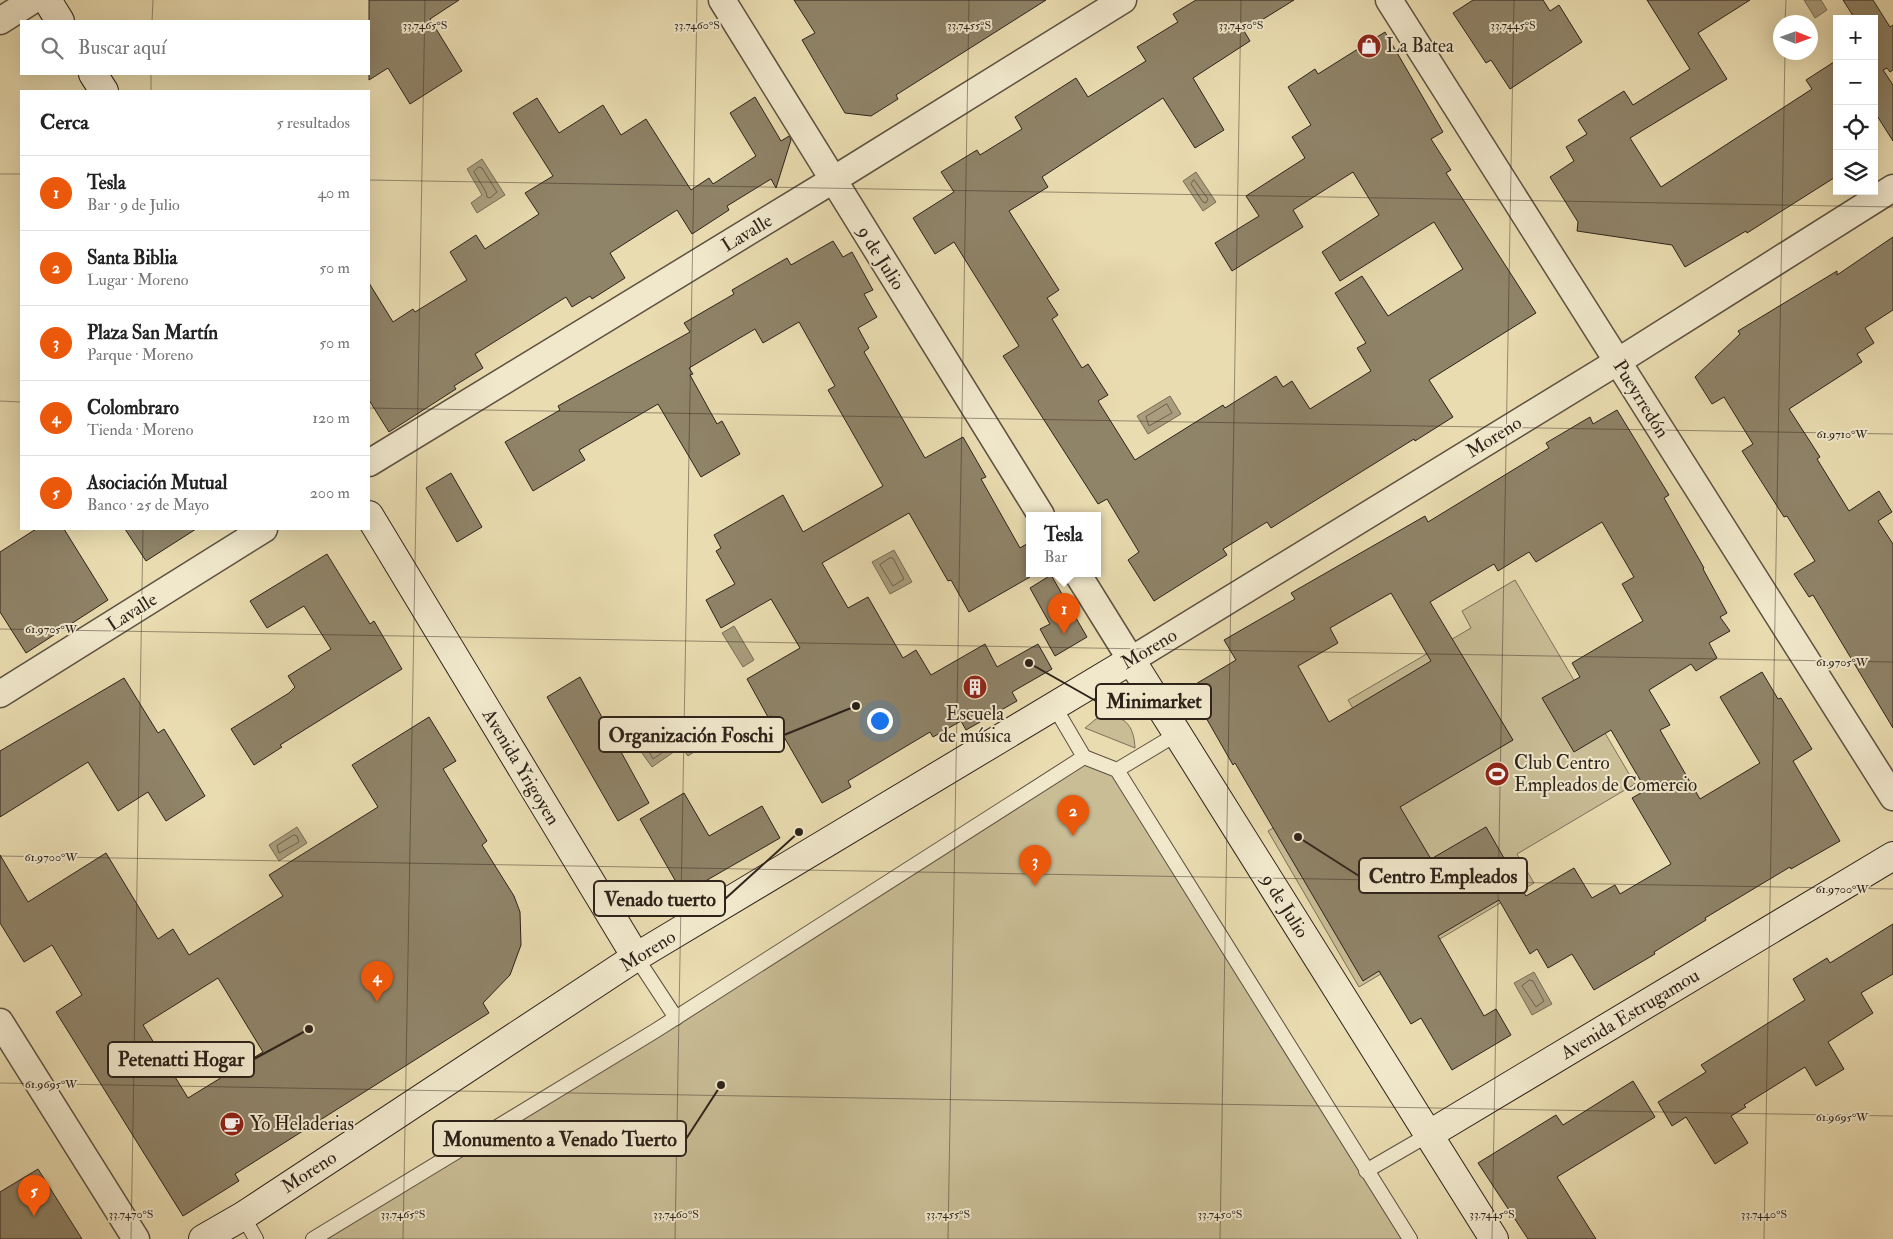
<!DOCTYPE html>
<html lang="es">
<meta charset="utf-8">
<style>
body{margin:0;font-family:"IM FELL Double Pica",serif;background:#f2f2f2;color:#222}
.controls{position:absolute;right:15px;top:15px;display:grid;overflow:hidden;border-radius:0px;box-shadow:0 5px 20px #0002}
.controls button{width:45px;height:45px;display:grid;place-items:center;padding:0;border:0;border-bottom:1px solid #e0e0e0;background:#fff;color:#222;font:25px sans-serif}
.compass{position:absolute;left:1773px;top:15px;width:45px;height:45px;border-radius:50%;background:#fff;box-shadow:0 5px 20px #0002;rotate:91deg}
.you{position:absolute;left:879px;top:720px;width:18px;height:18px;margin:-12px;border:4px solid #fff;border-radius:50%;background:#1a73e8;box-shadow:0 0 0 8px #1a73e833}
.badge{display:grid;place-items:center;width:32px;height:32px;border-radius:50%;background:#ea580c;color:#fff;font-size:16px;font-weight:700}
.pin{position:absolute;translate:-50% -41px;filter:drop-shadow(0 1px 2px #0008)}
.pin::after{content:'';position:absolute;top:26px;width:18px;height:15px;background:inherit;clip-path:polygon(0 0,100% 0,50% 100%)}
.popup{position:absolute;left:1026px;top:512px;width:75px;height:65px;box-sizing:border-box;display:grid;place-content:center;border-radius:0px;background:#fff;filter:drop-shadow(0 1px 4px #0005);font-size:16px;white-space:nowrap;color:#767676}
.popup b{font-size:19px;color:#222}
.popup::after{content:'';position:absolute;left:50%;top:100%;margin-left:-10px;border:10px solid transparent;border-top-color:#fff}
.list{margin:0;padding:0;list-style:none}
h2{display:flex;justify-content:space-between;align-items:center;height:65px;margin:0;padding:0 20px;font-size:21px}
h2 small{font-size:16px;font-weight:400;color:#767676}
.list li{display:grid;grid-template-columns:32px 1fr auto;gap:15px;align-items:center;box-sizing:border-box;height:75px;padding:0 20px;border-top:1px solid #e0e0e0}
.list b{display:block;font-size:19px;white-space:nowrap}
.list p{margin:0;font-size:16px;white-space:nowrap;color:#767676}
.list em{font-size:16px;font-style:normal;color:#767676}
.icon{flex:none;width:28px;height:28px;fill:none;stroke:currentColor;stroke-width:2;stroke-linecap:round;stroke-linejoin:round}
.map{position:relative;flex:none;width:1893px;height:1239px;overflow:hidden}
.search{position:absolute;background:#fff;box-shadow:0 5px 20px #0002;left:20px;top:20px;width:350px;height:55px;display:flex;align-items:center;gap:12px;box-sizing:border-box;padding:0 18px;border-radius:0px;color:#767676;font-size:19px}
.panel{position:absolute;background:#fff;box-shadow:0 5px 20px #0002;left:20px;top:90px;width:350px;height:440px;border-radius:0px}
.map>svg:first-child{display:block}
</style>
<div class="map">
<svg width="1893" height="1239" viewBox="0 0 1893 1239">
<rect width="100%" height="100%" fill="#e9dcb0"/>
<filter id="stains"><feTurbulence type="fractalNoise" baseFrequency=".004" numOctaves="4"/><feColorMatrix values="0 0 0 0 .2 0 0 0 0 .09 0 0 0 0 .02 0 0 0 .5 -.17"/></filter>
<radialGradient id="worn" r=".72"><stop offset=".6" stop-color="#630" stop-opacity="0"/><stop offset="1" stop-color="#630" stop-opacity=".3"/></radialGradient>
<!-- green -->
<g fill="#c9bd96" stroke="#7c7058">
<path d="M1515,580L1635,784L1517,854L1534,883L1359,987L1268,831L1385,763L1348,700L1471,628L1462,611Z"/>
<path d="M1106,716C1127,716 1134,728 1135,748L1085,728L1096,719Z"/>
<path d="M1084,757L1117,770L1410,1239H313Z"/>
</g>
<!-- water -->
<g fill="#a99d7d" stroke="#786c55">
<path d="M1804,0H1821L1827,10L1815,18Z"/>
<path d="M482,159L505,195L477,213L471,203L482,195L467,169Z"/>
<path d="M1196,172L1216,202L1203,211L1183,181Z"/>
<path d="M1170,396L1181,414L1148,434L1137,416Z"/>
<path d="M894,550L912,582L890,594L872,562Z"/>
<path d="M734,626L754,660L743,667L722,633Z"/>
<path d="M674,724L694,752L688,756L681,747L652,767L639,749Z"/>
<path d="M297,827L307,843L279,861L269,845Z"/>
<path d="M1534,972L1552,1004L1532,1015L1514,983Z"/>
</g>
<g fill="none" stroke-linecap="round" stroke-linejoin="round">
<!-- shore -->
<g stroke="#6c604c" stroke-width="1">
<path d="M479,167L482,168L497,192L490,198L487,197L486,192L474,172Z"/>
<path d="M1194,180L1208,199L1206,203L1203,202L1191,184Z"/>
<path d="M1167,404L1172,413L1149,426L1146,417Z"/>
<path d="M890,558H893L904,579L893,586L880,565Z"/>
<path d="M671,732L674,733L678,742L653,759L648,749Z"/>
<path d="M294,835L297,836L299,842L279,853L277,846Z"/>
<path d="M1530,980L1533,981L1544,1001L1536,1007L1522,986Z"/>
</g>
</g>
<!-- building -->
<g fill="#8f8368" stroke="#2e231a" fill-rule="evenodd">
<path d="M369,0H459L430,19L462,71L410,104L388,68L369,80Z"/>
<path d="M794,0H1046L896,95L898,99L871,116L845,113L802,40L815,33Z"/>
<path d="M1196,0H1294L1244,31L1250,41L1193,78L1224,130L1195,148L1163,98L1042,177L1048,187L1009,211L1059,290L1047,298L1058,315L1052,319L1082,368L1088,364L1108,395L1098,401L1135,460L1223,405L1225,408L1276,376L1283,387L1292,381L1310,409L1371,371L1357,348L1366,343L1335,293L1362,276L1388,316L1463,269L1434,222L1340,281L1322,252L1379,215L1353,172L1293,210L1303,227L1232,271L1215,243L1259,216L1246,196L1305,158L1292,137L1311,125L1288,87L1315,69L1318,74L1385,32L1443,132L1431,139L1451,170L1446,173L1536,313L1429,380L1453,417L1415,441L1414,439L1271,528L1267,522L1223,549L1227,555L1154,601L1128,560L1139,552L1107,499L1098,504L1003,356L1019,346L954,242L935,254L913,218L954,192L941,172L977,150L980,155L1022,129L1015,117L1076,78L1088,97L1146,61L1137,47L1178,22L1173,14Z"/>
<path d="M1473,0H1543L1550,11L1559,5L1582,42L1510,89L1491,60L1486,63L1453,13Z"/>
<path d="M1647,0H1750L1698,33L1727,79L1630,138L1661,187L1812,89L1806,80L1837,60V176L1747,233L1746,231L1685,267L1672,245L1577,231L1578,222L1550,177L1574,161L1566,147L1587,134L1578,120L1624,91L1633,105L1690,69Z"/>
<path d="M1843,0H1873L1890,27L1893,25V70L1890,72L1887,68L1883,70L1893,85V141L1874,111V19H1855Z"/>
<path d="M755,97L781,141L789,136L791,140L776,188L771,179L727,206L729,210L692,234L677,210L610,253L625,278L592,299L590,296L572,307L566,297L475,354L483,368L454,386L456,389L389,432L369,400V283L393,322L413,309L415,312L467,280L450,252L476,235L485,249L539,214L525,193L553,176L513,113L537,98L559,133L603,105L621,135L646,119L691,190L709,178L713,184L756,156L730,113Z"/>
<path d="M1893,237V310L1865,328L1874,343L1857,354L1862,362L1789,409L1820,457L1817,459L1849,511L1879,491L1892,512L1878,521L1893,544V728L1813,595L1809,597L1794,574L1815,561L1787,516L1784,517L1742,451L1753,444L1724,397L1712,404L1695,377L1740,334L1738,331L1837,271V275Z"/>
<path d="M833,241L843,257L852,252L873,290L864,294L877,317L858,328L869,348L864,352L925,458L963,437L986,477L981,479L1020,548L1030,542V577L969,612L951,580L948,581L909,513L822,563L848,608L868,597L903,658L916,650L931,675L985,644L997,667L1038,644L1052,669L1012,692L1017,701L966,730L961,721L933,737L930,732L848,781L851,787L822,803L772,716L768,717L747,679L800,648L771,599L721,628L706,600L735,584L716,551L721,548L714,535L783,495L803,532L883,486L828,390L835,386L799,322L763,343L755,329L689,368L693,374L690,375L717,424L722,421L740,454L701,477L658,404L579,450L585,460L533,491L505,442L560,410L558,406L690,332L684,323L734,294L732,290L787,258L791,265Z"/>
<path d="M1617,410L1669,495L1664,498L1704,568L1703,569L1727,613L1720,617L1730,631L1709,643L1717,658L1696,671L1691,664L1649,690L1670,725L1660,730L1700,799L1760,763L1720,697L1762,672L1778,699L1781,698L1812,749L1793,761L1840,841L1791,869L1790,867L1705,918L1706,920L1654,952L1655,954L1594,990L1572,954L1548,968L1537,949L1530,954L1499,900L1438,936L1484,1016L1496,1009L1511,1035L1452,1070L1421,1018L1411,1024L1379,971L1363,981L1235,763L1233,765L1189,688L1236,660L1224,640L1295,599L1291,593L1425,516L1428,522L1549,448L1546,443L1590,417L1593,424ZM1602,522L1634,577L1622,584L1643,621L1572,663L1580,677L1542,698L1574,752L1611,730L1646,790L1632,798L1671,864L1620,894L1615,885L1592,898L1574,868L1526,896L1486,827L1431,859L1400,807L1513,740L1430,602L1494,564L1498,571L1529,552L1536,562ZM1391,593L1431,661L1329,722L1298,666L1338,643L1330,628Z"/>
<path d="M451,473L482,527L457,542L426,488Z"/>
<path d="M36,529H64L108,600L26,653L0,612V552Z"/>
<path d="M125,529H196L146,561Z"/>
<path d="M327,554L370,624L374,621L402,669L280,745L282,747L254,765L231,729L289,693L295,687L288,676L331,649L304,606L267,628L250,601Z"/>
<path d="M1051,575L1087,637L1055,656L1040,629L1050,624L1030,588Z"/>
<path d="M580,677L649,803L618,821L547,697Z"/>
<path d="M124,678L158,733L164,729L205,796L166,821L148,792L118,811L88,762L0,817V751Z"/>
<path d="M429,717L456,761L443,769L487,841L482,845L514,896L520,912L521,945L510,975L483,1003L489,1013L235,1174L239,1181L183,1216L56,1012L82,995L52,945L24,962L0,923V855L28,902L106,853L158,939L173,929L189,955L283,896L269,875L378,807L352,765ZM218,978L263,1052L188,1098L143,1025Z"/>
<path d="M684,793L709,836L762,806L780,838L683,894L640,819Z"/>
<path d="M1893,924V974L1861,993L1873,1013L1828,1042L1844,1069L1816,1086L1805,1067L1744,1105L1746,1107L1731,1116L1748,1143L1715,1164L1686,1117L1672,1126L1658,1102L1706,1072L1701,1065L1805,1000L1793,979L1827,958L1830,963Z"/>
<path d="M1633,1081L1655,1117L1557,1177L1596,1239H1528L1478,1163L1556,1115L1563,1125Z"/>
<path d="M38,1169L82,1239H0V1192Z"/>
</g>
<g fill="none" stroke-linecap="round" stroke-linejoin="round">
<defs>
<g id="lane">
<path d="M1054,706L1084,757L1117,770L1410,1239"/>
<path d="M1117,770L1177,734"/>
<path d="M636,957L676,1018"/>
<path d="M1366,1171L1428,1135"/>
<path d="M243,1216L256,1239"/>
<path d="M313,1239L655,1031L1084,757"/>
</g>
<g id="street">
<path d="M722,0L1041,515"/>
<path d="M1389,0L1893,797"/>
<path d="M0,21L33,0"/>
<path d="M369,463L833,180L1123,0"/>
<path d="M1077,573L1131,660L1617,362L1893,188"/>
<path d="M0,694L264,529"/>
<path d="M0,1022L136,1239"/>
</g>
<g id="secondary">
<path d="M47,0L60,21"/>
<path d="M93,74L104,91"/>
<path d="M369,515L636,957"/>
<path d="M1428,1135L1893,856"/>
<path d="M203,1239L243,1216L636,957L1131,660L1494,1239"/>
</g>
</defs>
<!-- lane casing -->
<use href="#lane" stroke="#5d5140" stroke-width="16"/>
<!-- street casing -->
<use href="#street" stroke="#5d5140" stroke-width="29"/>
<!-- secondary casing -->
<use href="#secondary" stroke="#2e231a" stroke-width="30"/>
<!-- lane -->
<use href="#lane" stroke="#f1e8cc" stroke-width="14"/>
<!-- street -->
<use href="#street" stroke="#f1e8cc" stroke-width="26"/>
<!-- secondary -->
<use href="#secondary" stroke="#f1e8cc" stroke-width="28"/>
</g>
<!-- ticks -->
<path fill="none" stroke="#2e231a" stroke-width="1" stroke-opacity="0.45" d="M152,21L153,0M1785,22L1786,0M151,91V74M0,174H21M369,180L1893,207M0,401L21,402M369,408L1893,434M0,629L1893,662M0,856L1893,889M0,1083L1893,1116M131,1239L143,529M403,1239L425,0M675,1239L697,0M948,1239L969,0M1220,1239L1241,0M1492,1239L1514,0M1764,1239L1785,52"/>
<!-- icons -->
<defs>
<symbol id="shop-disc" viewBox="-11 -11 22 22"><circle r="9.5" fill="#8f2418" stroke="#f1e8cc"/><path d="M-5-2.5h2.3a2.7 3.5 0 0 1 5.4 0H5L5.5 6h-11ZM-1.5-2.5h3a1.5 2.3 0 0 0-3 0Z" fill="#fff"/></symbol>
<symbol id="building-disc" viewBox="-11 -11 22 22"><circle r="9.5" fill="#8f2418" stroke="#f1e8cc"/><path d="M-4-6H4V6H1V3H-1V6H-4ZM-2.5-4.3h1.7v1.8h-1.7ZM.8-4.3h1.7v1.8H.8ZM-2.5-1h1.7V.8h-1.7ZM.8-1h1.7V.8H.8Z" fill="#fff"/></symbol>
<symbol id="stadium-disc" viewBox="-11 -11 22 22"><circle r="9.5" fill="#8f2418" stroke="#f1e8cc"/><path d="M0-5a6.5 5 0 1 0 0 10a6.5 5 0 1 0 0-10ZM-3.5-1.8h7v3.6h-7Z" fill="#fff"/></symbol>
<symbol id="cafe-disc" viewBox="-11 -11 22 22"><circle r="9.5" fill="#8f2418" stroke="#f1e8cc"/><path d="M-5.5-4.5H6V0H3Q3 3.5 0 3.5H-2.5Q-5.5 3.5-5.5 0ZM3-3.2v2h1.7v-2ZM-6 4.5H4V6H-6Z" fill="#fff"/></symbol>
</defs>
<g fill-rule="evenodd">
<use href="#shop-disc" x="1355" y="32" width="28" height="28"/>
<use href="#building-disc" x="961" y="673" width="28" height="28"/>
<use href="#stadium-disc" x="1483" y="760" width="28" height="28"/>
<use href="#cafe-disc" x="218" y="1110" width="28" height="28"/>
</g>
<g text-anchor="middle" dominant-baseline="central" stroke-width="4" stroke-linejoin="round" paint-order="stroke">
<!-- poi labels -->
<g font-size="19" fill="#2e231a" stroke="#f1e8cc" text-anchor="start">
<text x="1386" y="46">La Batea</text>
<text x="975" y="714" text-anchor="middle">Escuela<tspan x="975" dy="22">de música</tspan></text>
<text x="1514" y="763">Club Centro<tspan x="1514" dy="22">Empleados de Comercio</tspan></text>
<text x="250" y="1124">Yo Heladerias</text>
</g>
<!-- street labels -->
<g font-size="19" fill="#2e231a" stroke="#f1e8cc">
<text transform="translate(747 233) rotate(-31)">Lavalle</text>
<text transform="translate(881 258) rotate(58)">9 de Julio</text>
<text transform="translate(1641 399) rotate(58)">Pueyrredón</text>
<text transform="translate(1494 437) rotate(-32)">Moreno</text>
<text transform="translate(132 612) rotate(-32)">Lavalle</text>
<text transform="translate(1149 649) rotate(-31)">Moreno</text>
<text transform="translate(521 767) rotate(59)">Avenida Yrigoyen</text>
<text transform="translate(1285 906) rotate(58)">9 de Julio</text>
<text transform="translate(648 951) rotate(-32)">Moreno</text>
<text transform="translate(1630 1014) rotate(-31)">Avenida Estrugamou</text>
<text transform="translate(309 1172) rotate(-33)">Moreno</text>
</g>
</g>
<g font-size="12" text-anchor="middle" fill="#2e231a" stroke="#f1e8cc" stroke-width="4" stroke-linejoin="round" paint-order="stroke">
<text x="425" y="29">33.7465°S</text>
<text x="697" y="29">33.7460°S</text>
<text x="969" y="29">33.7455°S</text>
<text x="1241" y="29">33.7450°S</text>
<text x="1513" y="29">33.7445°S</text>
<text x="1842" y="438">61.9710°W</text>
<text x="51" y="633">61.9705°W</text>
<text x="1842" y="666">61.9705°W</text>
<text x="51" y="861">61.9700°W</text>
<text x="1842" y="893">61.9700°W</text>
<text x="51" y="1088">61.9695°W</text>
<text x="1842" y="1121">61.9695°W</text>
<text x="131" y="1218">33.7470°S</text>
<text x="403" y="1218">33.7465°S</text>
<text x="676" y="1218">33.7460°S</text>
<text x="948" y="1218">33.7455°S</text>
<text x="1220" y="1218">33.7450°S</text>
<text x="1492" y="1218">33.7445°S</text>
<text x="1764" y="1218">33.7440°S</text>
</g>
<!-- callouts -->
<path fill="none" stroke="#2e231a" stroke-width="2" d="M1029 663L1096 701M856 706L784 735M1298 837L1359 876M799 832L725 899M309 1029L254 1059M721 1085L686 1139"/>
<g fill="#2e231a" stroke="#f1e8cc" stroke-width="2">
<circle cx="1029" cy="663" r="5"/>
<circle cx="856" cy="706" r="5"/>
<circle cx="1298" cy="837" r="5"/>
<circle cx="799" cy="832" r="5"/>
<circle cx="309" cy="1029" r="5"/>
<circle cx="721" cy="1085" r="5"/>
</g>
<g fill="#f1e8cc" stroke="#2e231a" stroke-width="2">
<rect x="1096" y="684" width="115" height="35" rx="5"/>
<rect x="599" y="717" width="185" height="35" rx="5"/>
<rect x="1359" y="858" width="168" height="35" rx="5"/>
<rect x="594" y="881" width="131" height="35" rx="5"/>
<rect x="108" y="1042" width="146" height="35" rx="5"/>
<rect x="433" y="1121" width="253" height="35" rx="5"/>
</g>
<g font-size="20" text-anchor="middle" font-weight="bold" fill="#2e231a">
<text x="1154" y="708">Minimarket</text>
<text x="691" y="742">Organización Foschi</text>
<text x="1443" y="883">Centro Empleados</text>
<text x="660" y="906">Venado tuerto</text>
<text x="181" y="1066">Petenatti Hogar</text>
<text x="560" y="1146">Monumento a Venado Tuerto</text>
</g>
<rect width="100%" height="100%" filter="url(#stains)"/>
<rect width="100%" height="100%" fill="url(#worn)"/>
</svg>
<div class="controls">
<button>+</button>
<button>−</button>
<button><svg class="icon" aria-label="locate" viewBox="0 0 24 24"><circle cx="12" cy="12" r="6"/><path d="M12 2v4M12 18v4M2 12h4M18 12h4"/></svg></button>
<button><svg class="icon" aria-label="layers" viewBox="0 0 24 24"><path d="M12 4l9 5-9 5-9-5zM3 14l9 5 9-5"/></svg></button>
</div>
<svg class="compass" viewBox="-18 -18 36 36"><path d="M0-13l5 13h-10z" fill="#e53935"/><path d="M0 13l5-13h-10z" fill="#767676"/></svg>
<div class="you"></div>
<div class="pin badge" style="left:1064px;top:634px">1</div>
<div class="popup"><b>Tesla</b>Bar</div>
<div class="pin badge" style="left:1073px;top:836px">2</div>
<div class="pin badge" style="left:1035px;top:886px">3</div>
<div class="pin badge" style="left:377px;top:1002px">4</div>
<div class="pin badge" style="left:34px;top:1216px">5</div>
<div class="search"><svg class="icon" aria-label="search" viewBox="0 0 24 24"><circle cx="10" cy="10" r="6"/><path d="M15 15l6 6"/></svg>Buscar aquí</div>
<section class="panel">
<h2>Cerca<small>5 resultados</small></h2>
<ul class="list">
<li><span class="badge">1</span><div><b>Tesla</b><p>Bar · 9 de Julio</p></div><em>40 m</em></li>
<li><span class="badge">2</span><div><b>Santa Biblia</b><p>Lugar · Moreno</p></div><em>50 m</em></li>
<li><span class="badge">3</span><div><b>Plaza San Martín</b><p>Parque · Moreno</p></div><em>50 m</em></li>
<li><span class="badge">4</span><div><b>Colombraro</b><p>Tienda · Moreno</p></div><em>120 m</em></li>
<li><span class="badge">5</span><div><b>Asociación Mutual</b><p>Banco · 25 de Mayo</p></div><em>200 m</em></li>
</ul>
</section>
</div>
